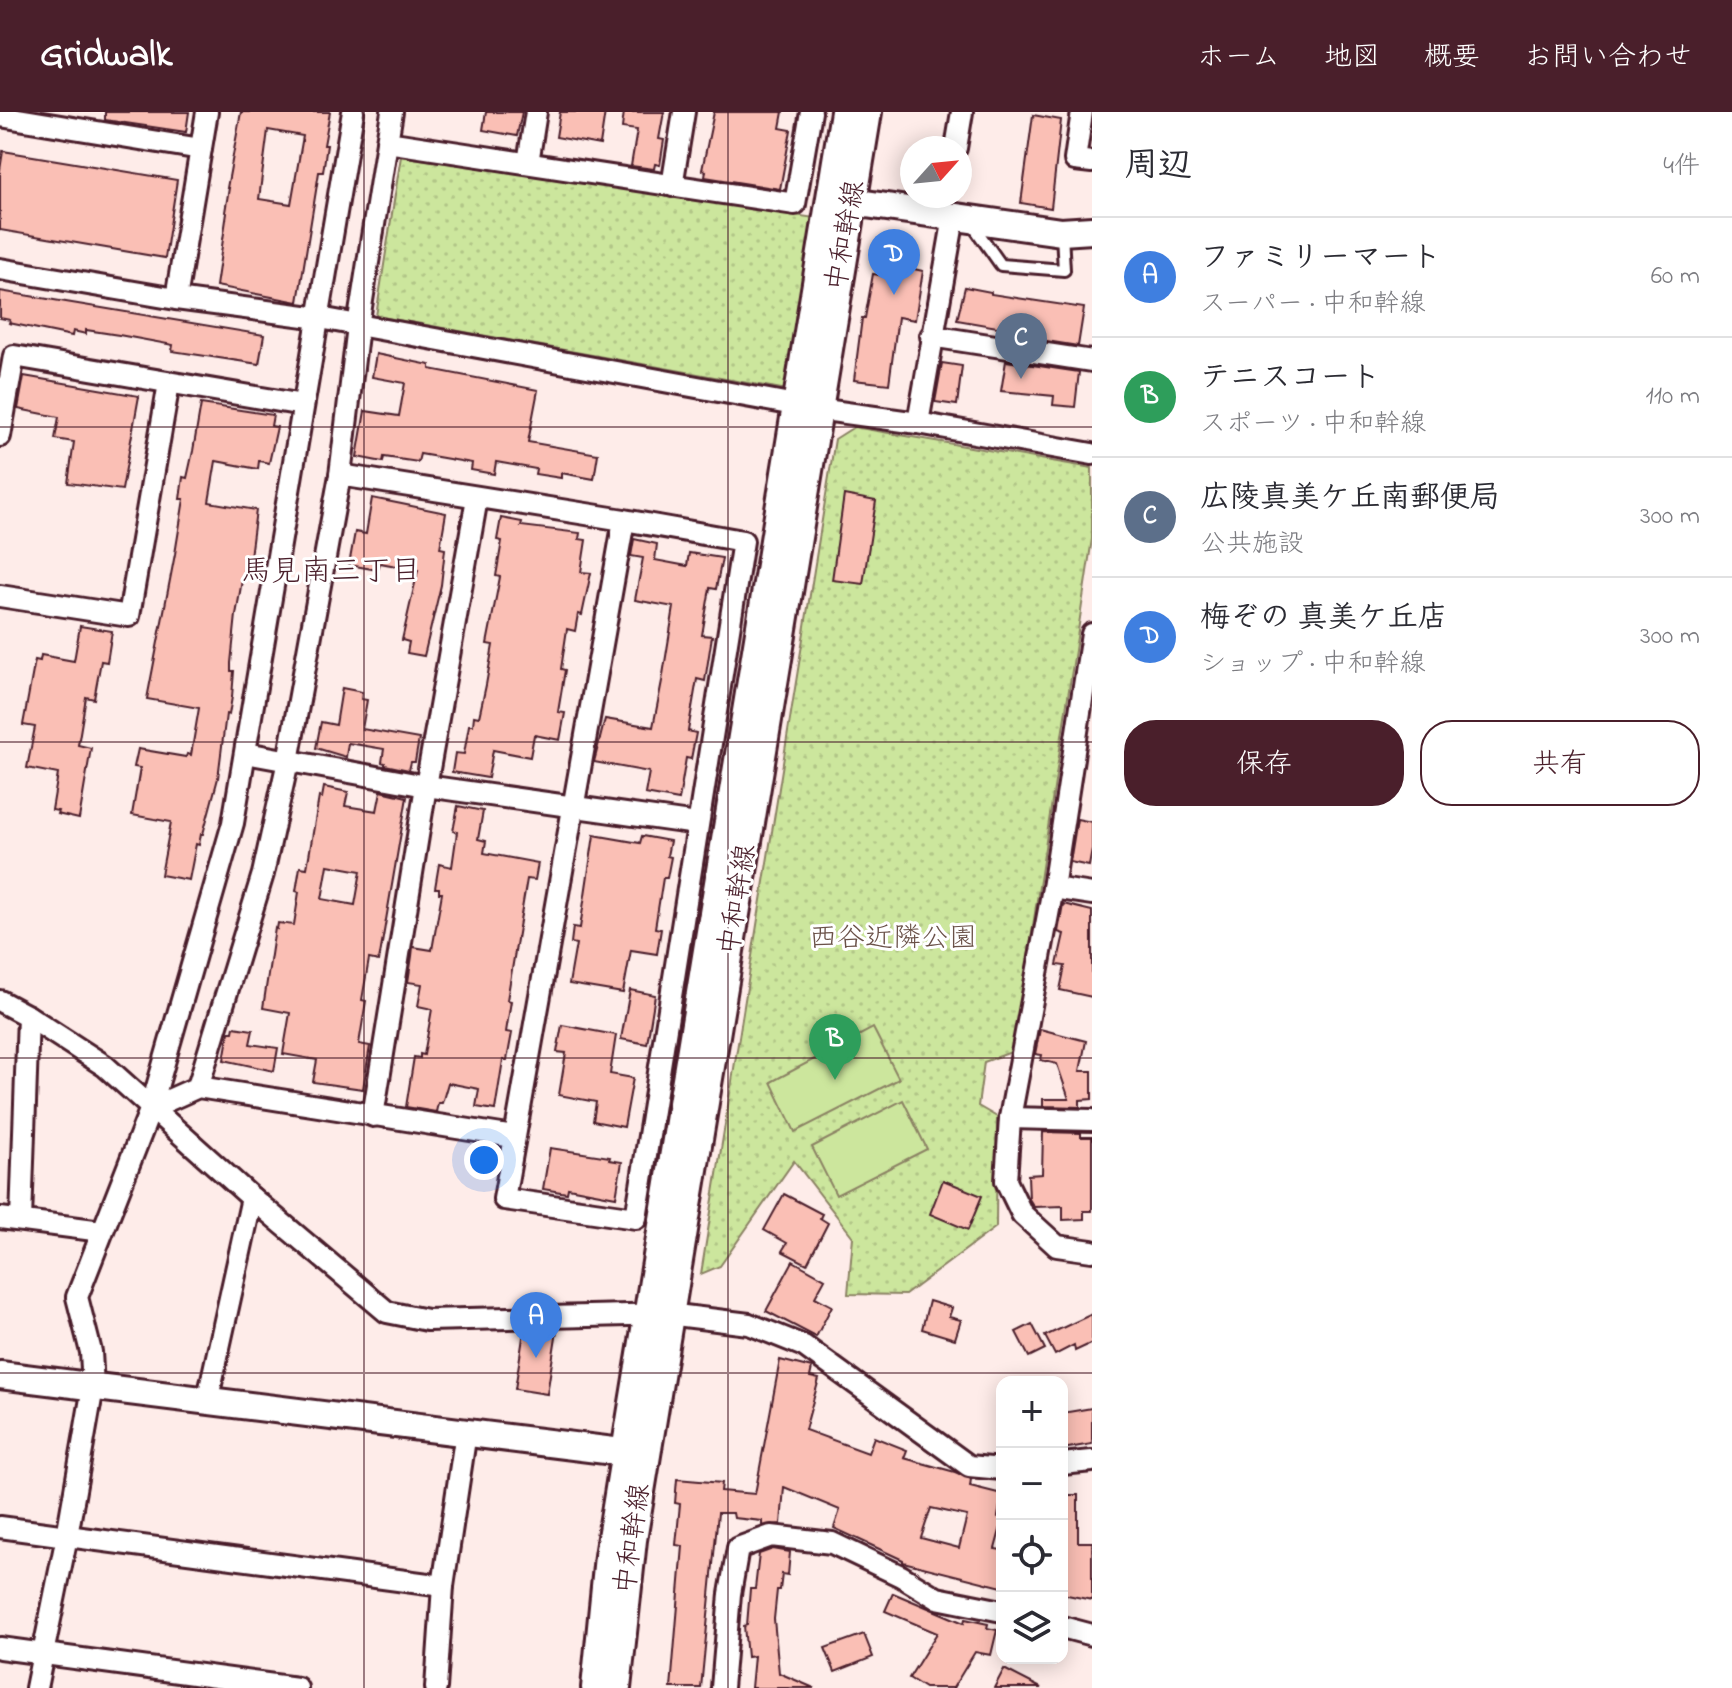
<!DOCTYPE html>
<html lang="ja">
<meta charset="utf-8">
<style>
body{margin:0;font-family:"Indie Flower","Klee One",sans-serif;background:#f2f2f3;color:#2b2b33}
.controls{position:absolute;right:24px;bottom:24px;display:grid;overflow:hidden;border-radius:16px;box-shadow:0 4px 20px #0003}
.controls button{width:72px;height:72px;display:grid;place-items:center;padding:0;border:0;border-bottom:2px solid #e1e1e2;background:#fff;color:#2b2b33;font:40px sans-serif}
.compass{position:absolute;left:900px;top:24px;width:72px;height:72px;border-radius:50%;background:#fff;box-shadow:0 4px 20px #0003;rotate:63deg}
.you{position:absolute;left:484px;top:1048px;width:28px;height:28px;margin:-20px;border:6px solid #fff;border-radius:50%;background:#1a73e8;box-shadow:0 0 0 12px #1a73e833}
.badge{display:grid;place-items:center;width:52px;height:52px;border-radius:50%;background:#4a1f2b;color:#fff;font-size:26px;font-weight:700}
.pin{position:absolute;translate:-50% -66px;filter:drop-shadow(0 2px 4px #0008)}
.pin::after{content:'';position:absolute;top:42px;width:28px;height:24px;background:inherit;clip-path:polygon(0 0,100% 0,50% 100%)}
.list{margin:0;padding:0;list-style:none}
h2{display:flex;justify-content:space-between;align-items:center;height:104px;margin:0;padding:0 32px;font-size:34px}
h2 small{font-size:26px;font-weight:400;color:#7c7c81}
.list li{display:grid;grid-template-columns:52px 1fr auto;gap:24px;align-items:center;box-sizing:border-box;height:120px;padding:0 32px;border-top:2px solid #e1e1e2}
.list b{display:block;font-size:30px;white-space:nowrap}
.list p{margin:0;font-size:26px;white-space:nowrap;color:#7c7c81}
.list em{font-size:26px;font-style:normal;color:#7c7c81}
.actions{display:flex;gap:16px;padding:24px 32px}
.actions a{flex:1;padding:18px 0;border:2px solid #4a1f2b;border-radius:32px;text-align:center;font-size:28px;color:#4a1f2b}
.actions .main{background:#4a1f2b;color:#fff}
.icon{flex:none;width:44px;height:44px;fill:none;stroke:currentColor;stroke-width:2;stroke-linecap:round;stroke-linejoin:round}
.map{position:relative;flex:none;width:1092px;height:1576px;overflow:hidden}
header{display:flex;align-items:center;gap:48px;box-sizing:border-box;height:112px;padding:0 40px;background:#4a1f2b;color:#fff}
header strong{font-size:38px}
nav{display:flex;gap:44px;margin-inline-start:auto;font-size:28px}
main{display:flex}
aside{flex:1;background:#fff}
.map>svg:first-child{display:block}
</style>
<header>
<strong>Gridwalk</strong>
<nav><a>ホーム</a><a>地図</a><a>概要</a><a>お問い合わせ</a></nav>
</header>
<main>
<div class="map">
<svg width="1092" height="1576" viewBox="0 0 1092 1576">
<defs>
<pattern id="grass-dots" width="8" height="8" patternUnits="userSpaceOnUse" patternTransform="scale(2)"><rect width="8" height="8" fill="#cce69d"/><path d="M2 2h.1M6 6h.1" fill="none" stroke="#b1c587" stroke-width="1.8" stroke-linecap="round"/></pattern>
</defs>
<rect width="100%" height="100%" fill="#feece9"/>
<filter id="ink" filterUnits="userSpaceOnUse"><feTurbulence type="fractalNoise" baseFrequency=".0125" numOctaves="2"/><feDisplacementMap in="SourceGraphic" scale="16" xChannelSelector="R" yChannelSelector="G"/><feConvolveMatrix kernelMatrix="1 2 1 2 8 2 1 2 1" color-interpolation-filters="sRGB"/></filter>
<g filter="url(#ink)">
<!-- grass -->
<g fill="url(#grass-dots)" stroke="#8b8264" stroke-width="2">
<path d="M401,44L815,106L787,278L376,204Z"/>
<path d="M854,315L1092,356V427L1014,939L984,950L978,994L997,1005L996,1115L905,1183L848,1182L853,1125L794,1049L720,1154L701,1162L835,327Z"/>
</g>
<!-- garden -->
<g fill="#cce69d" stroke="#8b8264" stroke-width="2">
<path d="M873,916L899,967L795,1020L771,970Z"/>
<path d="M903,988L927,1037L836,1083L812,1035Z"/>
</g>
<!-- building -->
<g fill="#fabfb5" stroke="#4a1f2b" stroke-width="2" fill-rule="evenodd">
<path d="M105,0H189L186,20L105,8Z"/>
<path d="M241,0H330L324,33H327L323,60H319L298,190L216,174L227,101L225,100L229,76H227ZM268,18L303,24L291,92L259,87Z"/>
<path d="M486,0H522L517,24L483,18Z"/>
<path d="M560,0H605L600,33L556,25Z"/>
<path d="M624,0H664L659,27L664,28L660,53L655,52L654,57L631,54L637,18L622,16Z"/>
<path d="M714,0H783L780,16L791,18L780,77L705,65L706,59L702,58Z"/>
<path d="M1033,3L1061,8L1051,96L1021,91Z"/>
<path d="M3,39L177,68L165,146L0,118V58Z"/>
<path d="M900,154L923,159L915,208L898,205L889,272L854,268L862,206H865L873,162L898,166Z"/>
<path d="M965,175L991,180V182L1084,196L1078,234L1009,223V217L957,208Z"/>
<path d="M0,179L264,223L259,252L172,239L173,233L119,223L86,218V222L73,219L72,224L9,211L10,208L0,206Z"/>
<path d="M376,242L430,253V257L538,278L528,330L598,342L594,367L561,361V366L535,362L536,357L496,350L494,362L471,358L472,351L420,342L418,350L384,345L383,350L357,345L365,299L399,304L405,271L372,265Z"/>
<path d="M1006,249L1079,260L1075,295L1053,293L1054,284L1001,279Z"/>
<path d="M942,251L962,254L957,293L935,290Z"/>
<path d="M24,264L139,284L122,378L68,371L74,330L55,327L59,305L18,297Z"/>
<path d="M201,292L273,303L271,314L277,315L269,351L259,349L258,357L216,349L209,390L256,398L250,445H246L236,503L231,551V559H234L232,585L229,603L226,602L218,666L203,722H201L199,733L196,732L189,768L161,763L171,710L132,703L140,656L134,655L138,637L186,645L187,642L191,643L199,596L147,587L175,442L184,387H180L183,365L187,366L193,339Z"/>
<path d="M844,383L876,389L863,472L832,468Z"/>
<path d="M372,386L446,401L440,436L445,437L441,473L424,544L407,541L409,530L402,528L418,458L380,451L378,458L349,453L355,420L366,422Z"/>
<path d="M501,406L522,410L521,414L580,421L579,427L586,428L581,460L591,461L582,503L578,502L575,519L567,517L561,557L565,558L558,600L565,601L560,628L534,623L530,645L493,638L488,666L452,660L455,641L464,642L469,613H473L474,604L479,605L486,573L493,533L487,532L500,465L496,464L502,429L497,428Z"/>
<path d="M634,427L657,432L655,448L687,454L689,441L722,446L716,477L710,476L702,523L712,524L705,569L697,567L688,619L696,621L691,647L686,646L679,688L645,682L649,660L594,650L605,607L653,615L662,569L674,495L635,488L643,446L631,444Z"/>
<path d="M80,514L112,519L107,550L101,549L94,587L86,585L78,633L91,636L79,707L57,702L58,699L52,698L58,662L27,656L35,615L23,613L35,548L40,549L41,543L74,549Z"/>
<path d="M342,576L362,580L361,587L367,588L362,617L419,627L415,650H411L409,658L385,653V651L382,650L384,637L348,631L346,645L316,636L321,610L336,613Z"/>
<path d="M324,675L348,680L345,694L377,699L381,679L407,685L379,849L369,847L362,888L366,889L359,932L370,934L363,977L313,970L317,948L283,942L290,901L263,896L275,816L277,817L278,811L294,813L299,780L296,779L300,755L307,756L319,685L322,686ZM328,753L361,759L355,793L322,787Z"/>
<path d="M458,694L483,699L478,727L486,729L484,741L538,751L535,768L527,767L521,803L507,888L511,889L506,920L512,921L507,948H503L495,998L476,995L479,977L448,971L442,991H438L436,1000L406,995L414,945L420,946V942L424,943L432,897L418,894L422,872L408,870L412,844L413,835L432,838L442,781H439V776H435L439,752L452,755L457,720L453,719Z"/>
<path d="M1077,707L1092,710V738L1089,754L1070,750Z"/>
<path d="M594,723L640,731L642,724L670,729L667,744L671,745L667,766H663L655,816L661,817L657,842L631,838L623,881L569,872L576,832L571,831L573,815L580,816Z"/>
<path d="M1063,792L1092,799V885L1060,878L1065,854L1057,853L1064,822L1058,820Z"/>
<path d="M630,878L655,883L647,932L621,927Z"/>
<path d="M562,913L616,923L610,962L633,966L624,1015L593,1009L596,990L559,983L566,941L557,940Z"/>
<path d="M234,915L253,918L250,932L278,936L274,959L224,948L229,920H233Z"/>
<path d="M1040,917L1086,929L1080,959H1092V987L1080,988V995L1043,994V987H1069L1057,952L1041,948L1042,943L1035,942Z"/>
<path d="M1043,1020L1081,1021V1025H1092V1099H1084V1107L1063,1108V1094L1034,1095L1029,1087L1028,1063L1042,1062Z"/>
<path d="M550,1036L610,1045L609,1048L622,1050L616,1085L568,1076L567,1081L543,1077Z"/>
<path d="M943,1068L982,1084L968,1118L930,1102Z"/>
<path d="M784,1082L822,1102L820,1106L828,1111L807,1152L782,1139L787,1131L764,1118Z"/>
<path d="M793,1149L825,1167L815,1185L832,1194L816,1225L766,1199Z"/>
<path d="M929,1189L952,1196L949,1205L961,1208L955,1227L922,1217Z"/>
<path d="M1092,1202V1231L1075,1239L1074,1233L1055,1243L1045,1224Z"/>
<path d="M1032,1212L1045,1237L1029,1245L1016,1220Z"/>
<path d="M557,1218L547,1282L515,1277L524,1219Z"/>
<path d="M780,1248L812,1256L810,1265L819,1267L805,1318L868,1341L874,1325L907,1338L904,1346L955,1360L971,1367L970,1374L1002,1382L998,1405L1002,1406V1411L995,1437L1002,1438V1475L903,1450V1448L834,1416L840,1398L784,1375L781,1412L762,1414V1409L734,1406L733,1401H718L701,1576H671L683,1434L676,1433L680,1392L675,1391L677,1367L722,1371L721,1379L755,1382ZM931,1396L967,1404L959,1436L921,1426Z"/>
<path d="M1092,1296V1332L1062,1337V1301Z"/>
<path d="M1062,1383H1078V1430H1092V1488L1062,1482Z"/>
<path d="M773,1437L790,1440L788,1463L782,1462L780,1478H777L774,1507L779,1561L814,1576H751L754,1544L747,1545L744,1514L747,1513L750,1477H755L759,1442Z"/>
<path d="M893,1481L964,1511L965,1507L988,1512L987,1516L997,1518L991,1543L975,1540L953,1576H925L909,1566L937,1521L885,1499Z"/>
<path d="M864,1522L873,1545L835,1560L825,1536Z"/>
<path d="M1004,1557L1041,1576H994Z"/>
</g>
<g fill="none" stroke-linecap="round" stroke-linejoin="round">
<defs>
<path id="service" d="M972,112L1001,153L1064,158L1062,122"/>
<g id="minor">
<path d="M392,0L387,30L795,92L811,0"/>
<path d="M1082,0L1075,48L1092,50"/>
<path d="M0,4L201,37"/>
<path d="M956,36L962,0"/>
<path d="M528,51L536,0"/>
<path d="M672,74L684,0"/>
<path d="M0,157L176,187L320,206L817,297L918,311L1092,342"/>
<path d="M176,187L207,0"/>
<path d="M931,224L1092,249"/>
<path d="M918,311L954,105"/>
<path d="M0,324L14,244L303,293"/>
<path d="M340,363L624,408L504,1087L636,1106L743,429L624,408"/>
<path d="M0,484L129,504L169,271"/>
<path d="M1092,522L1053,776L1010,1006L1006,1069L1022,1102L1057,1134L1092,1139"/>
<path d="M246,641L426,674L697,712"/>
<path d="M1053,776L1092,782"/>
<path d="M0,889L28,904L105,954L252,1086L387,1200L427,1208L668,1202L749,1212L804,1234L969,1354L1002,1357"/>
<path d="M198,975L263,762L288,649L340,363L358,214L387,30"/>
<path d="M151,996L198,975L514,1025"/>
<path d="M373,1004L426,674L477,386"/>
<path d="M1010,1006L1092,1008"/>
<path d="M0,1106L102,1119"/>
<path d="M21,1108L28,904"/>
<path d="M207,1290L252,1086"/>
<path d="M1062,1352L1092,1349"/>
<path d="M0,1415L443,1474"/>
<path d="M1062,1515L1092,1523"/>
<path d="M0,1536L297,1576"/>
<path d="M36,1576L67,1424L93,1275L91,1240L77,1185L151,996L233,711L353,0"/>
<path d="M436,1576L443,1474L466,1320"/>
<path d="M722,1576L730,1482L738,1436L771,1424L832,1431L901,1464L937,1486L1002,1499"/>
</g>
<g id="tertiary">
<path d="M831,87L1061,120L1092,118"/>
<path d="M0,1263L646,1343"/>
</g>
<g id="secondary">
<path d="M596,1576L609,1444L845,0"/>
<path d="M616,1576L632,1428L867,0"/>
</g>
</defs>
<!-- service casing -->
<use href="#service" stroke="#4a1f2b" stroke-width="16"/>
<!-- minor casing -->
<use href="#minor" stroke="#4a1f2b" stroke-width="26"/>
<!-- tertiary casing -->
<use href="#tertiary" stroke="#4a1f2b" stroke-width="32"/>
<!-- secondary casing -->
<use href="#secondary" stroke="#4a1f2b" stroke-width="34"/>
<!-- service -->
<use href="#service" stroke="#fff" stroke-width="10"/>
<!-- minor -->
<use href="#minor" stroke="#fff" stroke-width="20"/>
<!-- tertiary -->
<use href="#tertiary" stroke="#fff" stroke-width="26"/>
<!-- secondary -->
<use href="#secondary" stroke="#fff" stroke-width="28"/>
</g>
</g>
<!-- grid -->
<path fill="none" stroke="#4a1f2b" stroke-width="2" stroke-opacity="0.55" d="M364,0V1576M728,0V1576M0,315H1092M0,630H1092M0,946H1092M0,1261H1092"/>
<g text-anchor="middle" dominant-baseline="central" stroke-width="6" stroke-linejoin="round" paint-order="stroke">
<!-- street labels -->
<g font-size="28" fill="#4a1f2b" stroke="#fff">
<text transform="translate(847 124) rotate(-80)">中和幹線</text>
<text transform="translate(739 788) rotate(-81)">中和幹線</text>
<text transform="translate(634 1427) rotate(-82)">中和幹線</text>
</g>
<!-- park labels -->
<g font-size="28" fill="#6a5148" stroke="#fff">
<text x="893" y="827">西谷近隣公園</text>
</g>
<!-- neighbourhood labels -->
<g font-size="30" fill="#4a1f2b" stroke="#fff">
<text x="331" y="461">馬見南三丁目</text>
</g>
</g>
</svg>
<div class="controls">
<button>+</button>
<button>−</button>
<button><svg class="icon" aria-label="locate" viewBox="0 0 24 24"><circle cx="12" cy="12" r="6"/><path d="M12 2v4M12 18v4M2 12h4M18 12h4"/></svg></button>
<button><svg class="icon" aria-label="layers" viewBox="0 0 24 24"><path d="M12 4l9 5-9 5-9-5zM3 14l9 5 9-5"/></svg></button>
</div>
<svg class="compass" viewBox="-18 -18 36 36"><path d="M0-13l5 13h-10z" fill="#e53935"/><path d="M0 13l5-13h-10z" fill="#7c7c81"/></svg>
<div class="you"></div>
<div class="pin badge" style="left:536px;top:1246px;background:#3f7fe0">A</div>
<div class="pin badge" style="left:835px;top:968px;background:#2e9e5b">B</div>
<div class="pin badge" style="left:1021px;top:267px;background:#5c6f8a">C</div>
<div class="pin badge" style="left:894px;top:183px;background:#3f7fe0">D</div>
</div>
<aside>
<h2>周辺<small>4件</small></h2>
<ul class="list">
<li><span class="badge" style="background:#3f7fe0">A</span><div><b>ファミリーマート</b><p>スーパー · 中和幹線</p></div><em>60 m</em></li>
<li><span class="badge" style="background:#2e9e5b">B</span><div><b>テニスコート</b><p>スポーツ · 中和幹線</p></div><em>110 m</em></li>
<li><span class="badge" style="background:#5c6f8a">C</span><div><b>広陵真美ケ丘南郵便局</b><p>公共施設</p></div><em>300 m</em></li>
<li><span class="badge" style="background:#3f7fe0">D</span><div><b>梅ぞの 真美ケ丘店</b><p>ショップ · 中和幹線</p></div><em>300 m</em></li>
</ul>
<div class="actions"><a class="main">保存</a><a>共有</a></div>
</aside>
</main>
